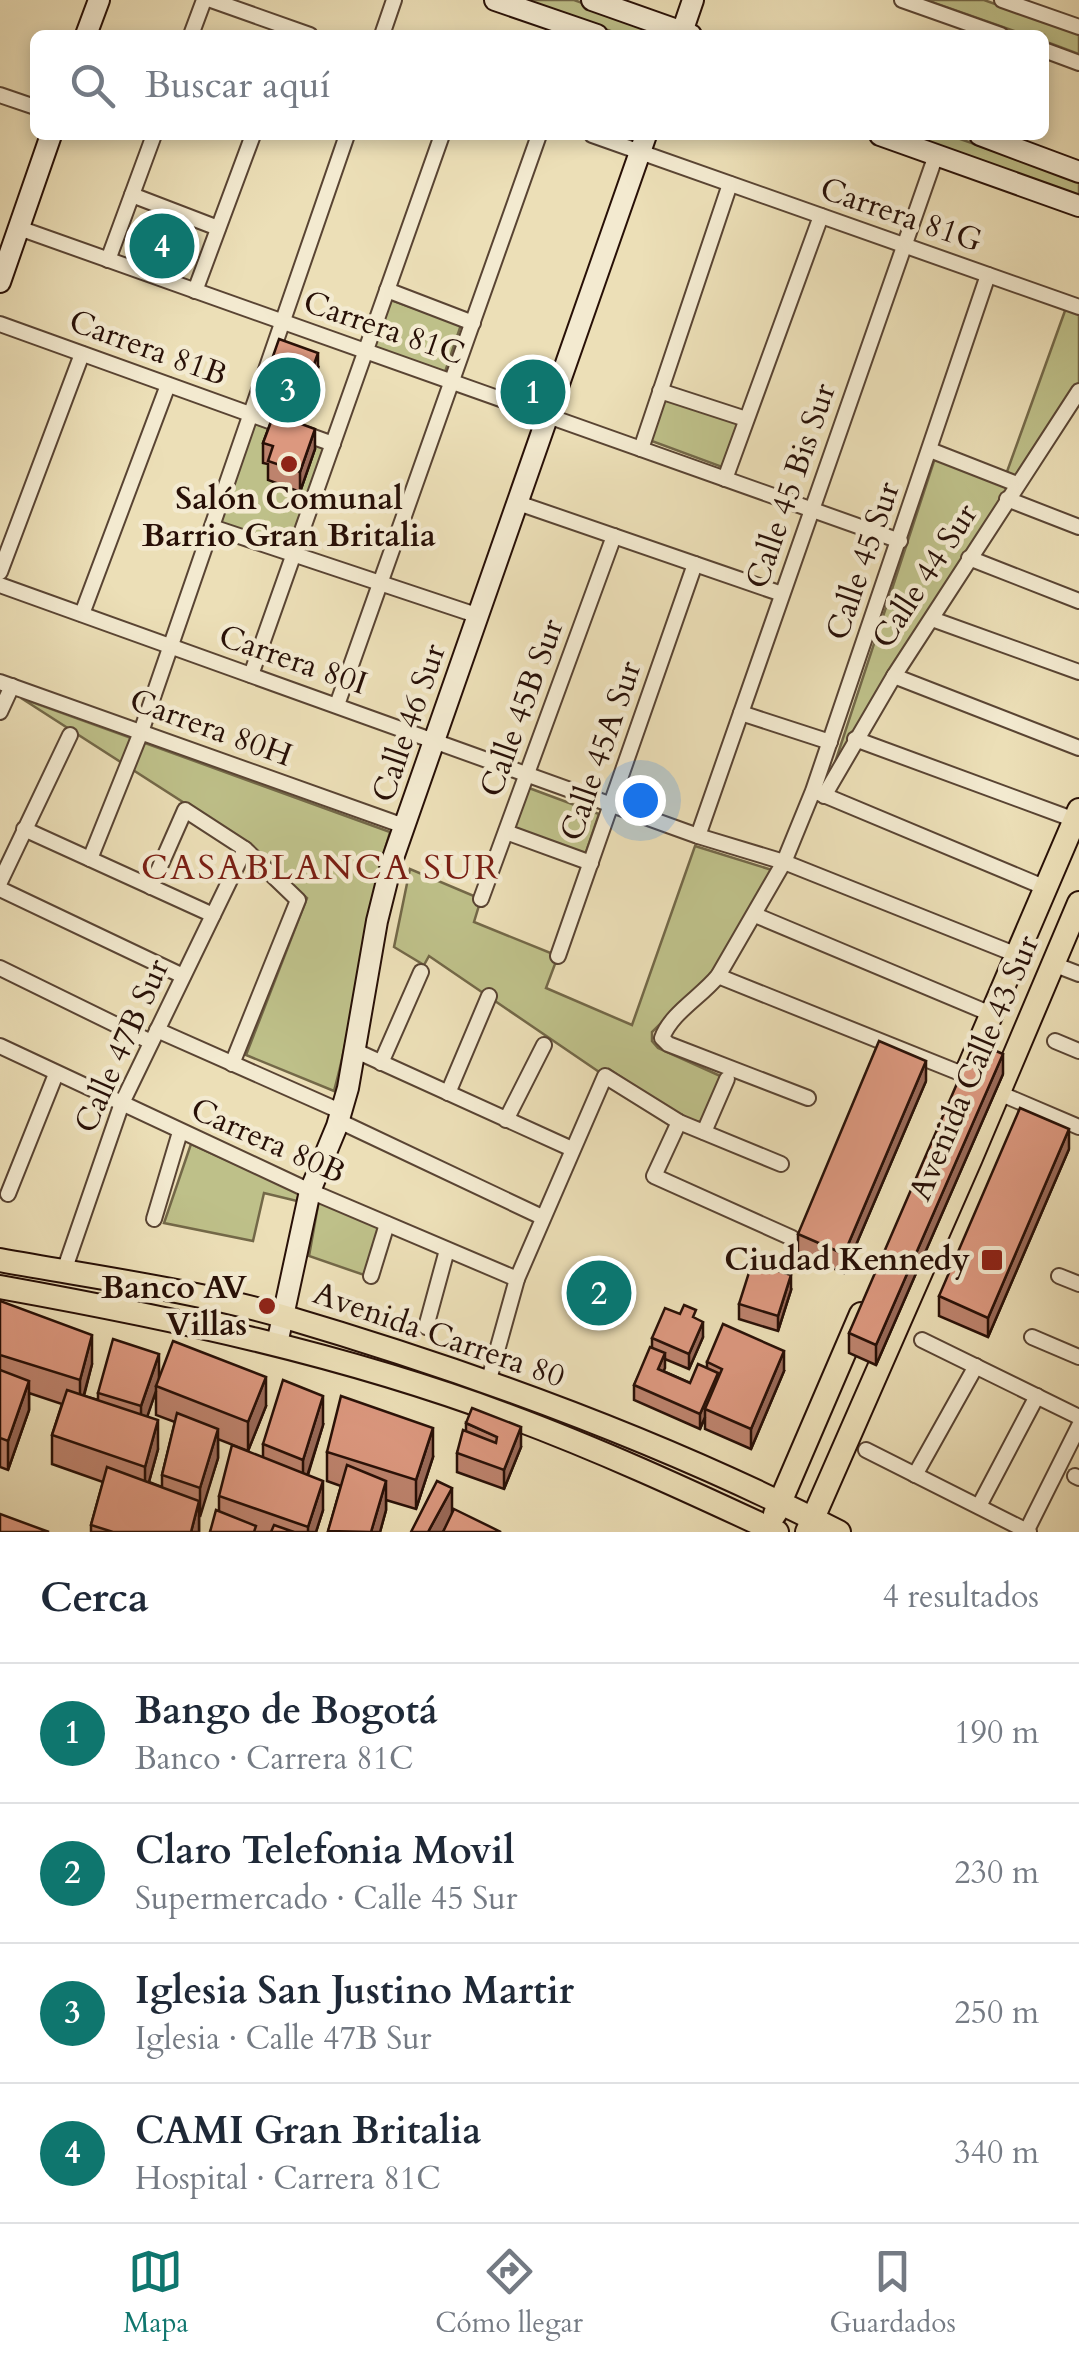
<!DOCTYPE html>
<html lang="es">
<meta charset="utf-8">
<style>
body{margin:0;font-family:Cardo,serif;background:#f6f6f7;color:#1f2937}
.you{position:absolute;left:640px;top:800px;width:35px;height:35px;margin:-25px;border:8px solid #fff;border-radius:50%;background:#1a73e8;box-shadow:0 0 0 15px #1a73e833}
.badge{display:grid;place-items:center;width:65px;height:65px;border-radius:50%;background:#0f766e;color:#fff;font-size:32px;font-weight:700}
.pin{position:absolute;translate:-50% -50%;border:5px solid #fff;box-shadow:0 2px 10px #0006}
.list{margin:0;padding:0;list-style:none}
h2{display:flex;justify-content:space-between;align-items:center;height:130px;margin:0;padding:0 40px;font-size:42px}
h2 small{font-size:32px;font-weight:400;color:#747a83}
.list li{display:grid;grid-template-columns:65px 1fr auto;gap:30px;align-items:center;box-sizing:border-box;height:140px;padding:0 40px;border-top:2px solid #e0e1e3}
.list b{display:block;font-size:38px;white-space:nowrap}
.list p{margin:0;font-size:32px;white-space:nowrap;color:#747a83}
.list em{font-size:32px;font-style:normal;color:#747a83}
.icon{flex:none;width:55px;height:55px;fill:none;stroke:currentColor;stroke-width:2;stroke-linecap:round;stroke-linejoin:round}
.map{position:relative;flex:none;width:1079px;height:1532px;overflow:hidden}
.search{position:absolute;background:#fff;box-shadow:0 5px 15px #0003;left:30px;right:30px;top:30px;height:110px;display:flex;align-items:center;gap:25px;box-sizing:border-box;padding:0 35px;border-radius:15px;color:#747a83;font-size:38px}
.sheet{height:690px;background:#fff}
nav{display:flex;justify-content:space-around;align-items:center;box-sizing:border-box;height:140px;border-top:2px solid #e0e1e3;background:#fff;font-size:28px;color:#747a83}
nav a{display:grid;justify-items:center;gap:5px}
nav .on{color:#0f766e}
.map>svg:first-child{display:block}
</style>
<div class="map">
<svg width="1079" height="1532" viewBox="0 0 1079 1532">
<rect width="100%" height="100%" fill="#ecdfb7"/>
<filter id="stains"><feTurbulence type="fractalNoise" baseFrequency=".002" numOctaves="4"/><feColorMatrix values="0 0 0 0 .2 0 0 0 0 .09 0 0 0 0 .02 0 0 0 .5 -.17"/></filter>
<radialGradient id="worn" r=".72"><stop offset=".6" stop-color="#630" stop-opacity="0"/><stop offset="1" stop-color="#630" stop-opacity=".3"/></radialGradient>
<!-- green -->
<g fill="#bec089" stroke="#736848" stroke-width="2.5">
<path d="M521,0H574L656,29L654,35H622Z"/>
<path d="M926,0H984L1079,34V54L1044,41V35H1026Z"/>
<path d="M902,135H949L1079,181V198Z"/>
<path d="M391,300L461,325L445,372L374,347Z"/>
<path d="M1066,308L1079,313V391L824,796L937,452L1004,480Z"/>
<path d="M664,397L738,424L722,467L649,440Z"/>
<path d="M253,423L325,448L291,549L219,524Z"/>
<path d="M21,698L390,832C364,917 358,1004 334,1091L246,1055L307,898L245,842Z"/>
<path d="M529,788L599,814L584,858L513,832Z"/>
<path d="M695,846L772,870L714,971L652,1032V1041L658,1048L727,1079L707,1124L680,1117L609,1069L605,1076L429,956L424,965L394,947L410,869L481,899L474,922L558,956L546,988L632,1025Z"/>
<path d="M191,1144L299,1193L297,1201L264,1193L253,1241L164,1223Z"/>
<path d="M319,1200L382,1227L367,1276L309,1256Z"/>
</g>
<g fill="none" stroke-linecap="round" stroke-linejoin="round">
<defs>
<g id="street">
<path d="M211,0L310,35"/>
<path d="M902,0L1001,35"/>
<path d="M1002,0L1079,27"/>
<path d="M191,35L204,0"/>
<path d="M382,35L394,0"/>
<path d="M1044,50L1079,63"/>
<path d="M0,95L35,107"/>
<path d="M592,135L1079,307"/>
<path d="M132,195L218,228"/>
<path d="M19,228L900,541"/>
<path d="M108,260L154,135"/>
<path d="M387,290L473,323"/>
<path d="M195,291L253,135"/>
<path d="M0,324L333,444"/>
<path d="M660,391L746,419"/>
<path d="M641,449L730,184"/>
<path d="M930,450L1017,484"/>
<path d="M725,479L821,216"/>
<path d="M1007,499L1079,527"/>
<path d="M518,503L782,594"/>
<path d="M212,527L479,616"/>
<path d="M969,558L1079,601"/>
<path d="M0,572L82,354"/>
<path d="M0,585L698,836L784,862L1017,955"/>
<path d="M82,614L168,385"/>
<path d="M932,619L1079,672"/>
<path d="M251,675L442,135"/>
<path d="M894,676L1079,748"/>
<path d="M0,682L404,826"/>
<path d="M337,705L539,135"/>
<path d="M0,712L12,686"/>
<path d="M741,713L830,742"/>
<path d="M855,739L1075,820"/>
<path d="M819,793L1046,888"/>
<path d="M824,796L894,676L1079,391"/>
<path d="M24,829L213,915"/>
<path d="M506,832L591,863"/>
<path d="M698,836L936,155"/>
<path d="M90,859L141,732L347,135"/>
<path d="M0,882L70,735"/>
<path d="M151,887L185,810L245,849L298,900L232,1064"/>
<path d="M0,889L183,976"/>
<path d="M481,899L614,536"/>
<path d="M755,915L991,1014"/>
<path d="M558,956L695,564"/>
<path d="M1053,964L1079,974"/>
<path d="M0,968L151,1042"/>
<path d="M718,976L965,1075"/>
<path d="M157,1030L342,1112"/>
<path d="M1055,1041L1079,1051"/>
<path d="M0,1046L310,1191L517,1279"/>
<path d="M356,1051L572,1149"/>
<path d="M381,1063L421,972"/>
<path d="M448,1093L489,996"/>
<path d="M999,1093L1079,1127"/>
<path d="M808,1098L668,1044L662,1038C671,1013 701,997 718,976L784,862L813,791L988,275"/>
<path d="M506,1120L544,1045"/>
<path d="M339,1121L542,1217"/>
<path d="M679,1122L654,1176L792,1238"/>
<path d="M704,1132L727,1079"/>
<path d="M8,1194L56,1074"/>
<path d="M154,1219L180,1132"/>
<path d="M64,1271L122,1103L245,849"/>
<path d="M371,1276L387,1224"/>
<path d="M1059,1276L1079,1284"/>
<path d="M426,1327L447,1250"/>
<path d="M1032,1337L1079,1357"/>
<path d="M922,1340L1079,1417"/>
<path d="M488,1383L517,1279L605,1076L679,1122L781,1164"/>
<path d="M866,1450L1029,1532"/>
<path d="M915,1475L976,1366"/>
<path d="M1075,1476L1079,1478"/>
<path d="M979,1506L1037,1396"/>
<path d="M1026,1532L1079,1426"/>
</g>
<g id="secondary">
<path d="M495,0L597,35"/>
<path d="M592,0L691,35"/>
<path d="M86,35L99,0"/>
<path d="M681,35L693,0"/>
<path d="M880,135L1079,206"/>
<path d="M980,135L1079,172"/>
<path d="M0,282L51,135"/>
<path d="M277,1344L310,1191L337,1126L348,1088L377,921L392,861L646,135"/>
</g>
<g id="primary">
<path d="M968,1069L1079,810"/>
<path d="M0,1260C93,1277 192,1290 282,1316C472,1372 663,1441 839,1532"/>
<path d="M0,1287C172,1318 342,1354 506,1415C598,1449 687,1490 777,1532"/>
<path d="M775,1514L861,1314"/>
<path d="M807,1532L971,1158L1079,903"/>
</g>
</defs>
<!-- street casing -->
<use href="#street" stroke="#594433" stroke-width="18"/>
<!-- secondary casing -->
<use href="#secondary" stroke="#281007" stroke-width="24"/>
<!-- primary casing -->
<use href="#primary" stroke="#281007" stroke-width="26"/>
<!-- street -->
<use href="#street" stroke="#f3ead0" stroke-width="14"/>
<!-- secondary -->
<use href="#secondary" stroke="#f3ead0" stroke-width="20"/>
<!-- primary -->
<use href="#primary" stroke="#ecdfb7" stroke-width="22"/>
</g>
<!-- wall -->
<g fill="#bd836d" stroke="#281007" stroke-width="2.5" fill-rule="evenodd">
<path d="M318,368L299,423L315,449L300,492L268,480V464L263,463V443L273,416L259,411V396Z"/>
<path d="M1003,1074L876,1365L849,1353V1333Z"/>
<path d="M926,1081L844,1273L798,1253V1234Z"/>
<path d="M1069,1149L988,1337L939,1316V1296Z"/>
<path d="M791,1290L778,1331L739,1319V1304Z"/>
<path d="M0,1301L92,1364L84,1396L98,1400V1393L159,1378L266,1406L248,1451L218,1439V1458L199,1517V1532H91V1525L103,1482L52,1464V1435L62,1404L29,1393V1410L8,1470L0,1467ZM156,1391V1415L175,1422L162,1475V1487L149,1482L158,1449L147,1416Z"/>
<path d="M680,1314L696,1319L703,1337L689,1369L665,1359L663,1371L690,1383L707,1368V1362L784,1371L751,1449L705,1429V1417L700,1429L634,1400V1385L652,1348V1338Z"/>
<path d="M466,1423L521,1447L504,1489L457,1472V1453L466,1431Z"/>
<path d="M323,1425L308,1475L323,1510L316,1532H210L219,1511V1496L263,1457V1444Z"/>
<path d="M327,1452L433,1457L416,1509L386,1500V1510L380,1532H328L341,1486L327,1481Z"/>
</g>
<!-- shaded-wall -->
<g fill="#9a6a59" stroke="#281007" stroke-width="2.5">
<path d="M318,353V368L298,425V410Z"/>
<path d="M315,429V449L300,492V472Z"/>
<path d="M1003,1054V1074L876,1365V1345Z"/>
<path d="M926,1061V1081L844,1273V1254Z"/>
<path d="M1069,1129V1149L988,1337V1318Z"/>
<path d="M791,1275V1290L778,1331V1316Z"/>
<path d="M703,1322V1337L689,1369V1354Z"/>
<path d="M92,1335V1364L80,1409V1380Z"/>
<path d="M784,1351V1371L751,1449V1429Z"/>
<path d="M665,1353V1368L658,1384V1369Z"/>
<path d="M159,1354V1383L156,1386V1391L141,1435V1406Z"/>
<path d="M718,1373V1388L705,1409V1417L700,1429V1414Z"/>
<path d="M266,1377V1406L248,1451V1422Z"/>
<path d="M29,1381V1410L8,1470V1441Z"/>
<path d="M323,1396V1425L303,1489V1460Z"/>
<path d="M158,1420V1449L145,1496V1467Z"/>
<path d="M521,1427V1447L504,1489V1470Z"/>
<path d="M433,1428V1457L416,1509V1480Z"/>
<path d="M218,1429V1458L200,1517V1488Z"/>
<path d="M323,1481V1510L316,1532H308V1527Z"/>
<path d="M386,1481V1510L380,1532H371Z"/>
<path d="M452,1488V1517L443,1532H428Z"/>
<path d="M199,1501V1532H191Z"/>
</g>
<!-- building -->
<g fill="#dc987f" stroke="#281007" stroke-width="2.5">
<path d="M279,339L318,353L298,410L259,396Z"/>
<path d="M274,414L315,429L300,472L268,461L273,446L263,443Z"/>
<path d="M879,1041L926,1061L844,1254L798,1234Z"/>
<path d="M975,1042L1003,1054L876,1345L849,1333Z"/>
<path d="M1020,1108L1069,1129L988,1318L939,1296Z"/>
<path d="M752,1263L791,1275L778,1316L739,1304Z"/>
<path d="M0,1301L92,1335L80,1380L0,1355Z"/>
<path d="M684,1305L696,1310L693,1317L703,1322L689,1354L652,1338L665,1308L680,1314Z"/>
<path d="M723,1324L784,1351L751,1429L705,1409L722,1369L707,1362Z"/>
<path d="M113,1339L159,1354L141,1406L98,1393Z"/>
<path d="M173,1341L266,1377L248,1422L156,1386Z"/>
<path d="M650,1347L665,1353L658,1369L690,1383L698,1364L718,1373L700,1414L634,1385Z"/>
<path d="M0,1370L29,1381L8,1441L0,1438Z"/>
<path d="M283,1380L323,1396L303,1460L263,1444Z"/>
<path d="M67,1390L158,1420L145,1467L52,1435Z"/>
<path d="M341,1396L433,1428L416,1480L327,1452Z"/>
<path d="M472,1408L521,1427L504,1470L457,1453L463,1430L496,1443L497,1437L466,1423Z"/>
<path d="M177,1413L218,1429L200,1488L162,1475Z"/>
<path d="M232,1445L323,1481L308,1527L219,1496Z"/>
<path d="M347,1465L386,1481L371,1532L328,1531Z"/>
<path d="M107,1467L199,1501L191,1532H113L91,1525Z"/>
<path d="M437,1481L452,1488L428,1532H411Z"/>
<path d="M454,1509L501,1532H443Z"/>
<path d="M216,1510L256,1526L254,1532H210Z"/>
<path d="M0,1514L49,1532H0Z"/>
<path d="M274,1525L294,1532H271Z"/>
</g>
<!-- markers -->
<g fill="#8f2418" stroke="#f3ead0" stroke-width="4">
<circle cx="289" cy="464" r="10"/>
<rect x="980" y="1248" width="24" height="24" rx="5"/>
<circle cx="267" cy="1306" r="10"/>
</g>
<g text-anchor="middle" dominant-baseline="central" stroke-width="9" stroke-linejoin="round" paint-order="stroke">
<!-- street labels -->
<g font-size="32" fill="#281007" stroke="#f3ead0">
<text transform="translate(901 215) rotate(19)">Carrera 81G</text>
<text transform="translate(384 328) rotate(19)">Carrera 81C</text>
<text transform="translate(148 348) rotate(20)">Carrera 81B</text>
<text transform="translate(791 486) rotate(-71)">Calle 45 Bis Sur</text>
<text transform="translate(863 561) rotate(-71)">Calle 45 Sur</text>
<text transform="translate(925 576) rotate(-57)">Calle 44 Sur</text>
<text transform="translate(293 660) rotate(19)">Carrera 80I</text>
<text transform="translate(522 708) rotate(-70)">Calle 45B Sur</text>
<text transform="translate(409 723) rotate(-71)">Calle 46 Sur</text>
<text transform="translate(211 728) rotate(20)">Carrera 80H</text>
<text transform="translate(601 751) rotate(-71)">Calle 45A Sur</text>
<text transform="translate(122 1046) rotate(-66)">Calle 47B Sur</text>
<text transform="translate(974 1068) rotate(-67)">Avenida Calle 43 Sur</text>
<text transform="translate(268 1141) rotate(24)">Carrera 80B</text>
<text transform="translate(439 1335) rotate(19)">Avenida Carrera 80</text>
</g>
<!-- poi labels -->
<g font-size="32" font-weight="bold" fill="#281007" stroke="#f3ead0" text-anchor="end">
<text x="289" y="499" text-anchor="middle">Salón Comunal<tspan x="289" dy="37">Barrio Gran Britalia</tspan></text>
<text x="970" y="1260">Ciudad Kennedy</text>
<text x="247" y="1288">Banco AV<tspan x="247" dy="37">Villas</tspan></text>
</g>
<!-- neighbourhood labels -->
<g font-size="35" letter-spacing="2.5" fill="#7a1f14" stroke="#f3ead0">
<text x="321" y="868">CASABLANCA SUR</text>
</g>
</g>
<rect width="100%" height="100%" filter="url(#stains)"/>
<rect width="100%" height="100%" fill="url(#worn)"/>
</svg>
<div class="you"></div>
<div class="pin badge" style="left:533px;top:392px">1</div>
<div class="pin badge" style="left:599px;top:1293px">2</div>
<div class="pin badge" style="left:288px;top:390px">3</div>
<div class="pin badge" style="left:162px;top:246px">4</div>
<div class="search"><svg class="icon" aria-label="search" viewBox="0 0 24 24"><circle cx="10" cy="10" r="6"/><path d="M15 15l6 6"/></svg>Buscar aquí</div>
</div>
<section class="sheet">
<h2>Cerca<small>4 resultados</small></h2>
<ul class="list">
<li><span class="badge">1</span><div><b>Bango de Bogotá</b><p>Banco · Carrera 81C</p></div><em>190 m</em></li>
<li><span class="badge">2</span><div><b>Claro Telefonia Movil</b><p>Supermercado · Calle 45 Sur</p></div><em>230 m</em></li>
<li><span class="badge">3</span><div><b>Iglesia San Justino Martir</b><p>Iglesia · Calle 47B Sur</p></div><em>250 m</em></li>
<li><span class="badge">4</span><div><b>CAMI Gran Britalia</b><p>Hospital · Carrera 81C</p></div><em>340 m</em></li>
</ul>
</section>
<nav>
<a class="on"><svg class="icon" aria-label="map" viewBox="0 0 24 24"><path d="M3 6l6-2 6 2 6-2v14l-6 2-6-2-6 2zM9 4v14M15 6v14"/></svg>Mapa</a>
<a><svg class="icon" aria-label="directions" viewBox="0 0 24 24"><path d="M12 3l9 9-9 9-9-9zM9 14v-3h6M13 9l2 2-2 2"/></svg>Cómo llegar</a>
<a><svg class="icon" aria-label="saved" viewBox="0 0 24 24"><path d="M7 4h10v16l-5-4-5 4z"/></svg>Guardados</a>
</nav>
